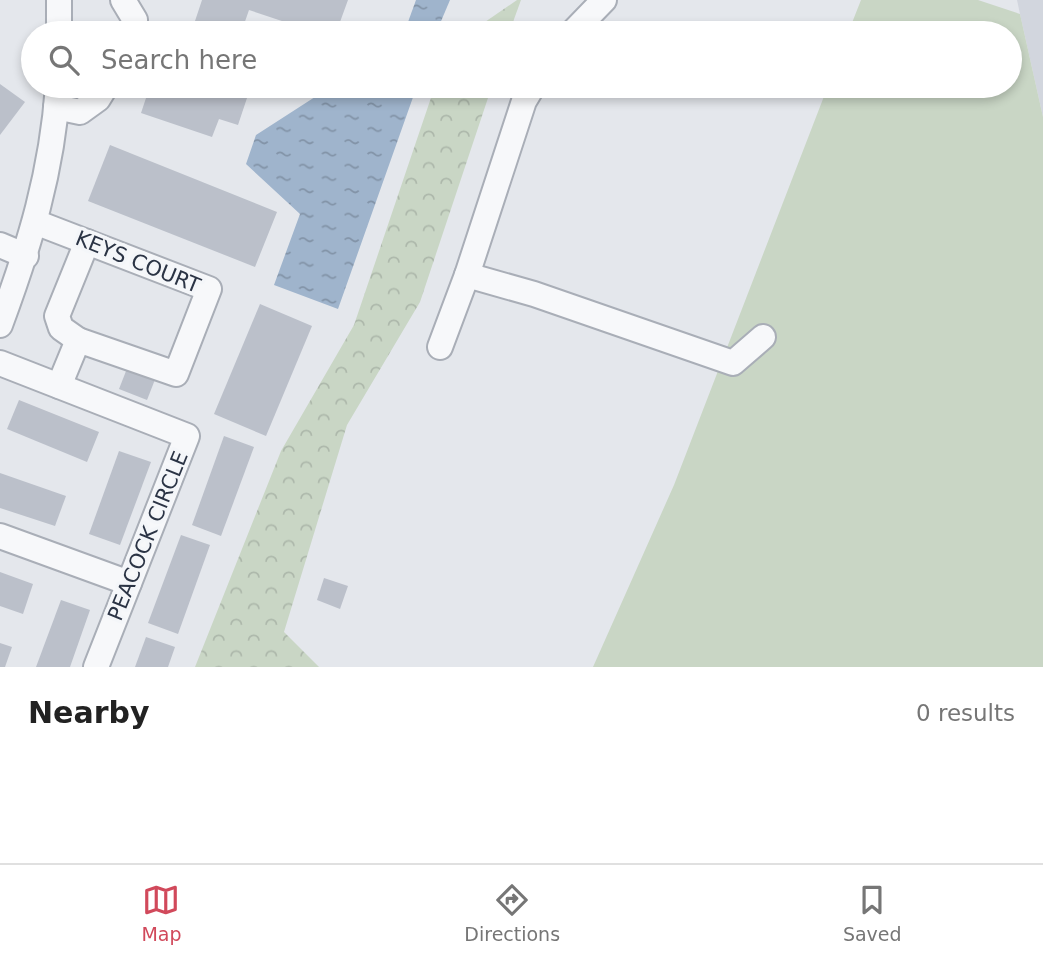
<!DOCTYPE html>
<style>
body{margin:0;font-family:"DejaVu Sans",sans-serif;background:#f6f6f6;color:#222}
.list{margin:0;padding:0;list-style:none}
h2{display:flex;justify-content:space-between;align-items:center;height:91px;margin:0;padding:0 28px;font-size:30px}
h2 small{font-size:23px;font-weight:400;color:#767676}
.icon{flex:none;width:38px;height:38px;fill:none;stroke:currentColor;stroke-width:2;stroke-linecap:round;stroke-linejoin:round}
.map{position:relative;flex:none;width:1043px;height:667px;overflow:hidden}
.search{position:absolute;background:#fff;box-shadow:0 4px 10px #0003;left:21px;right:21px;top:21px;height:77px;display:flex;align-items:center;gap:18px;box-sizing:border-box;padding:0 24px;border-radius:38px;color:#767676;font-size:26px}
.sheet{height:196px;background:#fff}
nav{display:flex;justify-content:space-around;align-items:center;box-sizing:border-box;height:98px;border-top:2px solid #e0e0e0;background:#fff;font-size:19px;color:#767676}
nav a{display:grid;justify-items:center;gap:4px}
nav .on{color:#d1495b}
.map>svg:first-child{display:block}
</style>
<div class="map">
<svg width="1043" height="667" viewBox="0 0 1043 667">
<defs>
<pattern id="forest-crowns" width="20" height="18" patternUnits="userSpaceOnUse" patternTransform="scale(1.75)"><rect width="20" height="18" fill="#c9d6c5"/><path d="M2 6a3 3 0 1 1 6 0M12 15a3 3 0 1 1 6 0" fill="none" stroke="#adb8ab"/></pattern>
<pattern id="water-ripples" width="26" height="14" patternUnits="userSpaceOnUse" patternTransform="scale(1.75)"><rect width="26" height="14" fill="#9fb4cc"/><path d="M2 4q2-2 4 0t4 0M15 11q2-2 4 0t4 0" fill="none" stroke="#8293a7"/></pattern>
</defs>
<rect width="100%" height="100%" fill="#e4e7ec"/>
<!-- built -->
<path fill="#d2d6de" d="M1017,0H1043V117L1020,14Z"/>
<!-- green -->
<path fill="#c9d6c5" d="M861,0H978L1020,14L1043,117V667H593L674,485L828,86H1010V33H848Z"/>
<!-- forest -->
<g fill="url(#forest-crowns)">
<path d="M517,0H521L509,33H469Z"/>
<path d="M435,86H492L420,302L347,425L284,632L319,667H195L281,451L354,325Z"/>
</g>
<!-- water -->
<g fill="url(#water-ripples)">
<path d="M416,0H450L436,33H404Z"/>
<path d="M332,86H417L338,309L274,285L300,214L246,164L256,135Z"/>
</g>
<!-- building -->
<g fill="#bbc0ca">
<path d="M202,0H348L336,33H308L309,30L249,10L241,33H191Z"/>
<path d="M0,84L25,102L0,135Z"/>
<path d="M150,86H251L238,125L219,119L212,137L141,113Z"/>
<path d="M110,145L277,212L255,267L88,201Z"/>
<path d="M260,304L312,326L266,436L214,414Z"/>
<path d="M128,366L156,377L147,400L119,389Z"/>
<path d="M19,400L99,432L87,462L7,429Z"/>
<path d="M224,436L254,447L221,536L192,525Z"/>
<path d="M119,451L151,462L120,545L89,534Z"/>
<path d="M0,473L66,496L55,526L0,508Z"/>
<path d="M181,535L210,545L178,634L148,623Z"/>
<path d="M0,572L33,584L23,614L0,606Z"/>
<path d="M324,578L348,586L340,609L317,600Z"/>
<path d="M61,600L90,610L70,667H36Z"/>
<path d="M146,637L175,647L168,667H135Z"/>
<path d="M0,643L12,647L5,667H0Z"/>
</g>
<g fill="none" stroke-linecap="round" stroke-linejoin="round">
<defs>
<g id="minor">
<path d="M123,0L135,20L130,33"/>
<path d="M59,33V0"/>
<path d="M572,33L604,0"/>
<path d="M56,107L80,112L98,99L106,86"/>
<path d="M35,222L209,289L176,374L78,340L59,386"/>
<path d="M0,245L26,256"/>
<path d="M467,275L534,294L733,363L763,337"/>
<path d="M0,325C30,244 52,172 58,86"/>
<path d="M78,340L61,328L57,316L87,242"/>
<path d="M440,347L467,275L524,101L533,86"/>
<path d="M0,363L187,436L96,667"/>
<path d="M0,536L129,583"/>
</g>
</defs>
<!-- minor casing -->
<use href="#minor" stroke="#a9aeb7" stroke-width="28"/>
<!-- minor -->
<use href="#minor" stroke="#f7f8fa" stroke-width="24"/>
</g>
<g text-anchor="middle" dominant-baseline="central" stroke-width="7" stroke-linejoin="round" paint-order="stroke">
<!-- street labels -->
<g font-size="21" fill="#2b3445" stroke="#f4f6f9">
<text transform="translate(138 262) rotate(22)">KEYS COURT</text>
<text transform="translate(148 536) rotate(-68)">PEACOCK CIRCLE</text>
</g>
</g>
</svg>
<div class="search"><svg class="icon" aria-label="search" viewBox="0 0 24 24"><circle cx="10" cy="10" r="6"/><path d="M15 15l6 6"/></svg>Search here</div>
</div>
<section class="sheet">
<h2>Nearby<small>0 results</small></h2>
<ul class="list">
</ul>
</section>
<nav>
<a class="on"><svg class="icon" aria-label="map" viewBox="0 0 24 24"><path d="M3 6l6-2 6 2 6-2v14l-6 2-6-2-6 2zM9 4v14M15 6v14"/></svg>Map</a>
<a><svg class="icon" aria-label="directions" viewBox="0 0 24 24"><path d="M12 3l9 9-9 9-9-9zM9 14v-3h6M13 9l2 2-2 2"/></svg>Directions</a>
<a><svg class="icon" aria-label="saved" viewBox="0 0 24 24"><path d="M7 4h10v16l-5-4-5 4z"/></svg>Saved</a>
</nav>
